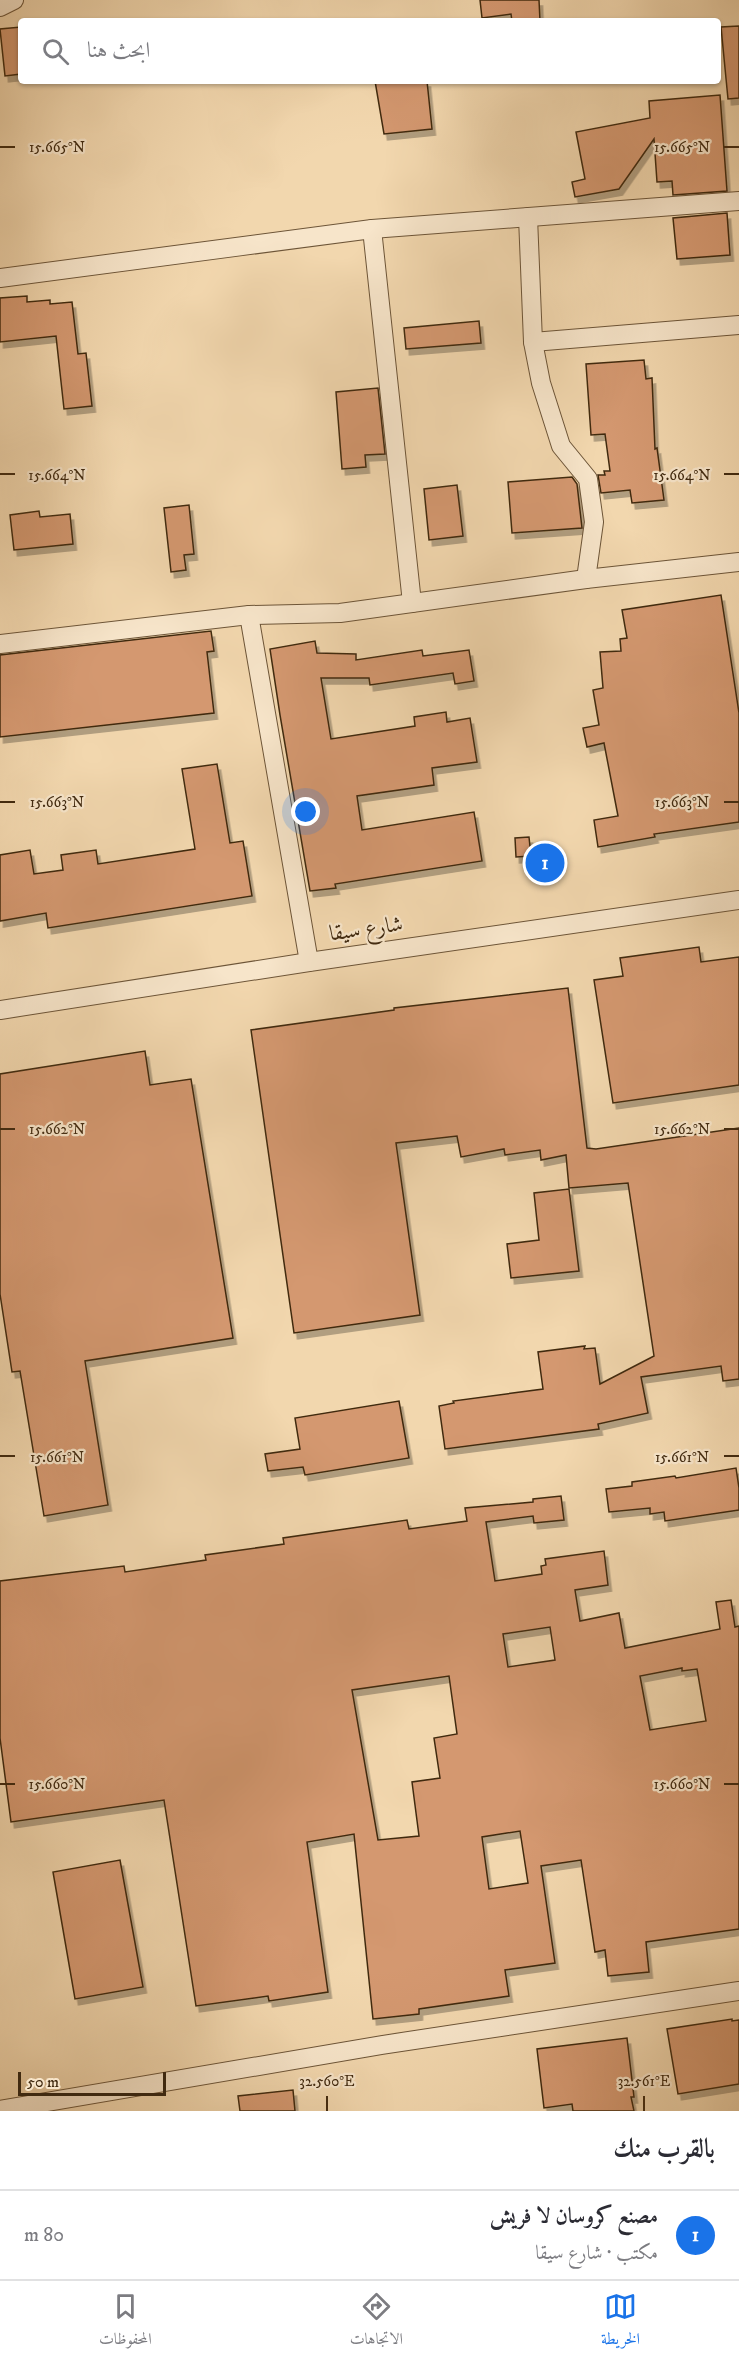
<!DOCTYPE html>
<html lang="ar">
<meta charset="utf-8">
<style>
body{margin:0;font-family:"IM FELL DW Pica",Amiri,serif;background:#f2f2f3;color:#2b2b33;direction:rtl}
.scale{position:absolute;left:18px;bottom:15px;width:148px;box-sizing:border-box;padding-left:6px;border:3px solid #412a10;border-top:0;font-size:16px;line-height:21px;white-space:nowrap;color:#412a10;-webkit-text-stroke:4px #f7e5ca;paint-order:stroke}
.you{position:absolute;left:306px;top:812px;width:21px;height:21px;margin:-15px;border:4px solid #fff;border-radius:50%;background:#1a73e8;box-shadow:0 0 0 9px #1a73e833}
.badge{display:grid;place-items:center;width:39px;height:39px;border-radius:50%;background:#1a73e8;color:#fff;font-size:20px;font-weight:700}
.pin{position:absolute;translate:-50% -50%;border:3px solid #fff;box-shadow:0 2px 6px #0006}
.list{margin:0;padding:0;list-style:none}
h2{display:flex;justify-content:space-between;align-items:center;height:78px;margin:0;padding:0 24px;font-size:26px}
h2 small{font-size:20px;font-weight:400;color:#7c7c81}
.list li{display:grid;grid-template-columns:39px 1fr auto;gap:18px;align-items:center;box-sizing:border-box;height:90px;padding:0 24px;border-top:2px solid #e1e1e2}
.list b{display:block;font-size:22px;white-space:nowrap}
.list p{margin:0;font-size:20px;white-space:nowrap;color:#7c7c81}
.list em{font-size:20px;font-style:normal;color:#7c7c81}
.icon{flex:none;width:33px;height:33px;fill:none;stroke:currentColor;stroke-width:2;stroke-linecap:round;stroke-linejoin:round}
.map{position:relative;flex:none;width:739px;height:2111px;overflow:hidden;direction:ltr}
.search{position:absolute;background:#fff;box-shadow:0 2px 4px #0004;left:18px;right:18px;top:18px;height:66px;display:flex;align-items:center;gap:15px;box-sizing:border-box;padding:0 21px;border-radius:6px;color:#7c7c81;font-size:22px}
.sheet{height:168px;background:#fff}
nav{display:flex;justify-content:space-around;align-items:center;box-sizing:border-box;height:84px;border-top:2px solid #e1e1e2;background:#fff;font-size:16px;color:#7c7c81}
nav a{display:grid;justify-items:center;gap:3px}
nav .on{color:#1a73e8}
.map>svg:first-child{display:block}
</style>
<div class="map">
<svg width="739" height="2111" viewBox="0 0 739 2111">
<defs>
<filter id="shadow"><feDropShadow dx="3.5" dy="6" stdDeviation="0" flood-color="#0004"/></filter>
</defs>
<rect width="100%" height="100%" fill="#f2d7ae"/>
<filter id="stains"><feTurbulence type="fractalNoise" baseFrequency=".00333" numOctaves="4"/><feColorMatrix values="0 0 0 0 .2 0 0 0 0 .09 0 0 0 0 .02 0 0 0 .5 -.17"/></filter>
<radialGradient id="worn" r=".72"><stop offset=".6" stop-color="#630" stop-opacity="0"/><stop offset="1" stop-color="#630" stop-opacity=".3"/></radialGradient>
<!-- building -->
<g fill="#d49870" stroke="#412a10" stroke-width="1.5" fill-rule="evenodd" filter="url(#shadow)">
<path d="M480,0H539L540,21H512L511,14L482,18Z"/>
<path d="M739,26V98L728,99L721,27Z"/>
<path d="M21,27V74L5,76L0,29Z"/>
<path d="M375,81H427L432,129L384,134Z"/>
<path d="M720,95L727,191L673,195L672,181L657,182L654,139L619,189L575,197L572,182L585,179L576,132L650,118L649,101Z"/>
<path d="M727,213L730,255L677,259L673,218Z"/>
<path d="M27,296V302L50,300V304L72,302L78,354L86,353L92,406L64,409L56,336L0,342V298Z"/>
<path d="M479,321L481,343L406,349L404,328Z"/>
<path d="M644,360L646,379L652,378L655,449L657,448L664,500L632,503L630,490L601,493L598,475H605L604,471H610L605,434L591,435L586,364Z"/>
<path d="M378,388L385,454L365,455L366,467L342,469L336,392Z"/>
<path d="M572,477L577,484L582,528L512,533L508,482Z"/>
<path d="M457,485L463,536L429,540L424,489Z"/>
<path d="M189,505L194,554L184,555L186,570L171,572L164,508Z"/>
<path d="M39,511L40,517L70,514L73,544L14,550L10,515Z"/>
<path d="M721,595L739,713V822L654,834L655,837L598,847L594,820L618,816L604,743L587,747L583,728L599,725L593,690L603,688L600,652L621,651L620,639L627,638L622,610Z"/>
<path d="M211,631L214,651L207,652L214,713L0,737V655Z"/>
<path d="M315,641L317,653L356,654V660L422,650L423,656L469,650L474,681L455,684L453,673L370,685L369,678H321L331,739L415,726L414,717L446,712L447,722L470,718L477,762L432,768L434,785L357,796L362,830L474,812L482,861L335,884L336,888L310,891L280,715L270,649Z"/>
<path d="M217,764L230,843L243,841L252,896L48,928L46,913L0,921V855L30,850L34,874L63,870L61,855L96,850L98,864L195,849L182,769Z"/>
<path d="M529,837L531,856L516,857L515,838Z"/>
<path d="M699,947L701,962L739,957V1085L613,1103L594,980L623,976L620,958Z"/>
<path d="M568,988L587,1148L596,1149L739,1128V1379L723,1381L721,1366L641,1377L648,1413L598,1424L599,1429L445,1449L439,1406L454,1403L453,1401L543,1389L538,1352L585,1346L584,1349L595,1348L600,1384L654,1356L628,1183L569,1188L566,1155L541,1160L540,1150L505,1155L504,1149L461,1157L457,1136L396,1143L420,1315L294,1333L251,1030L394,1010V1008Z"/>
<path d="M145,1051L150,1085L191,1079L233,1338L85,1361L108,1505L44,1516L20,1371L12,1372L0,1294V1074Z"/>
<path d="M569,1189L579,1271L511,1278L507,1244L539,1240L534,1193Z"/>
<path d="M399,1401L409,1458L305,1475L303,1467L268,1471L265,1454L300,1449L295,1418Z"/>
<path d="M736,1468L739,1488V1510L665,1521L664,1512L650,1514V1508L609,1512L606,1489L632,1486V1482L646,1480L675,1476L676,1478Z"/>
<path d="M561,1496L564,1520L534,1523L533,1516L486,1522L495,1581L542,1574L541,1566L546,1565L545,1559L604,1551L608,1585L575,1590L580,1621L619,1613L625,1648L720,1629L716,1602L731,1600L735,1627L739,1626V1929L646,1942L649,1972L608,1976L605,1950L595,1952L581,1860L541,1866L555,1963L505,1970L509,1996L419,2009V2014L373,2019L354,1834L307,1842L328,1992L269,2001L268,1996L196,2006L164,1800L11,1822L0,1738V1581L124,1566L125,1572L206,1560L205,1555L284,1544L283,1538L407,1520L409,1529L467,1521L465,1508L533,1502V1499ZM550,1627L555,1660L508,1667L503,1634ZM682,1668V1671L697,1669L706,1721L650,1730L640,1676ZM449,1676L457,1734L434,1738L440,1778L412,1782L419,1836L378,1840L352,1690ZM520,1831L528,1883L489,1889L482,1837Z"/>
<path d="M120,1860L143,1987L75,1999L53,1872Z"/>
<path d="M732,2019V2021L739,2020V2084L678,2094L667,2029Z"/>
<path d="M627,2038L634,2097H631L634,2111H573L572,2104L544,2108L537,2049Z"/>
<path d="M293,2090L295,2111H240L238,2096Z"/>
</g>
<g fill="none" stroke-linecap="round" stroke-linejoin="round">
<defs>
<g id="minor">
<path d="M0,7L14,0"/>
<path d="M528,217L533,342L541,383L561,446L588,479L594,522L586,579"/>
<path d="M372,229L412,603"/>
<path d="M0,278L372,229L739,201"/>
<path d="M533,342L739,325"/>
<path d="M249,615L309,962"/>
<path d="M0,644L249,615L340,613L586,579L739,562"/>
<path d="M0,1010L309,962L739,900"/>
<path d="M0,2110L382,2045L739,1991"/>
</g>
</defs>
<!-- minor casing -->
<use href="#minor" stroke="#6d5538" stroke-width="20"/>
<!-- minor -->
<use href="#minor" stroke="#f7e5ca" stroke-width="18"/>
</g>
<!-- ticks -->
<path fill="none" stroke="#412a10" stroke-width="2" d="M0,147H15M724,147H739M0,474H15M724,474H739M0,802H15M724,802H739M0,1129H15M724,1129H739M0,1456H15M724,1456H739M0,1784H15M724,1784H739M327,2096V2111M644,2096V2111"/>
<g text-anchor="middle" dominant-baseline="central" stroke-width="4.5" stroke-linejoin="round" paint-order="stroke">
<!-- street labels -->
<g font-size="22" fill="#412a10" stroke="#f7e5ca">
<text transform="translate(366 929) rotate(-8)">شارع سيقا</text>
</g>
</g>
<g font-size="15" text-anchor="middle" fill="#412a10" stroke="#f7e5ca" stroke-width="4.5" stroke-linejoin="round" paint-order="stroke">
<text x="57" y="152">15.665°N</text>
<text x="682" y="152">15.665°N</text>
<text x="57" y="480">15.664°N</text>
<text x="682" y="480">15.664°N</text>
<text x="57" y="807">15.663°N</text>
<text x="682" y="807">15.663°N</text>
<text x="57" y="1134">15.662°N</text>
<text x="682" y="1134">15.662°N</text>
<text x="57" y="1462">15.661°N</text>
<text x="682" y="1462">15.661°N</text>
<text x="57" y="1789">15.660°N</text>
<text x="682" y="1789">15.660°N</text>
<text x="327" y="2086">32.560°E</text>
<text x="644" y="2086">32.561°E</text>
</g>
<rect width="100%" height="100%" filter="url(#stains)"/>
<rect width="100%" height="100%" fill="url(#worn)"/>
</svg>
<div class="scale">50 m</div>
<div class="you"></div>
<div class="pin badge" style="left:545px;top:863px">1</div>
<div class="search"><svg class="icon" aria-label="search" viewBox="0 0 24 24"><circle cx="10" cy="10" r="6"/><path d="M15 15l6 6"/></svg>ابحث هنا</div>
</div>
<section class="sheet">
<h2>بالقرب منك<small></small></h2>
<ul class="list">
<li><span class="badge">1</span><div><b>مصنع كروسان لا فريش</b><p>مكتب · شارع سيقا</p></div><em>80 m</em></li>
</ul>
</section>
<nav>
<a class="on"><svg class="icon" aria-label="map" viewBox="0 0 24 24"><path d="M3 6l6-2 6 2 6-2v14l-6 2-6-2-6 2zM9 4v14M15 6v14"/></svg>الخريطة</a>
<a><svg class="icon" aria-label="directions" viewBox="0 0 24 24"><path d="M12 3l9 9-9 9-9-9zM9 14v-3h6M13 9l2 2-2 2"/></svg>الاتجاهات</a>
<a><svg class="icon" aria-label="saved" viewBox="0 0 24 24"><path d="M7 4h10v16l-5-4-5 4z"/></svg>المحفوظات</a>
</nav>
